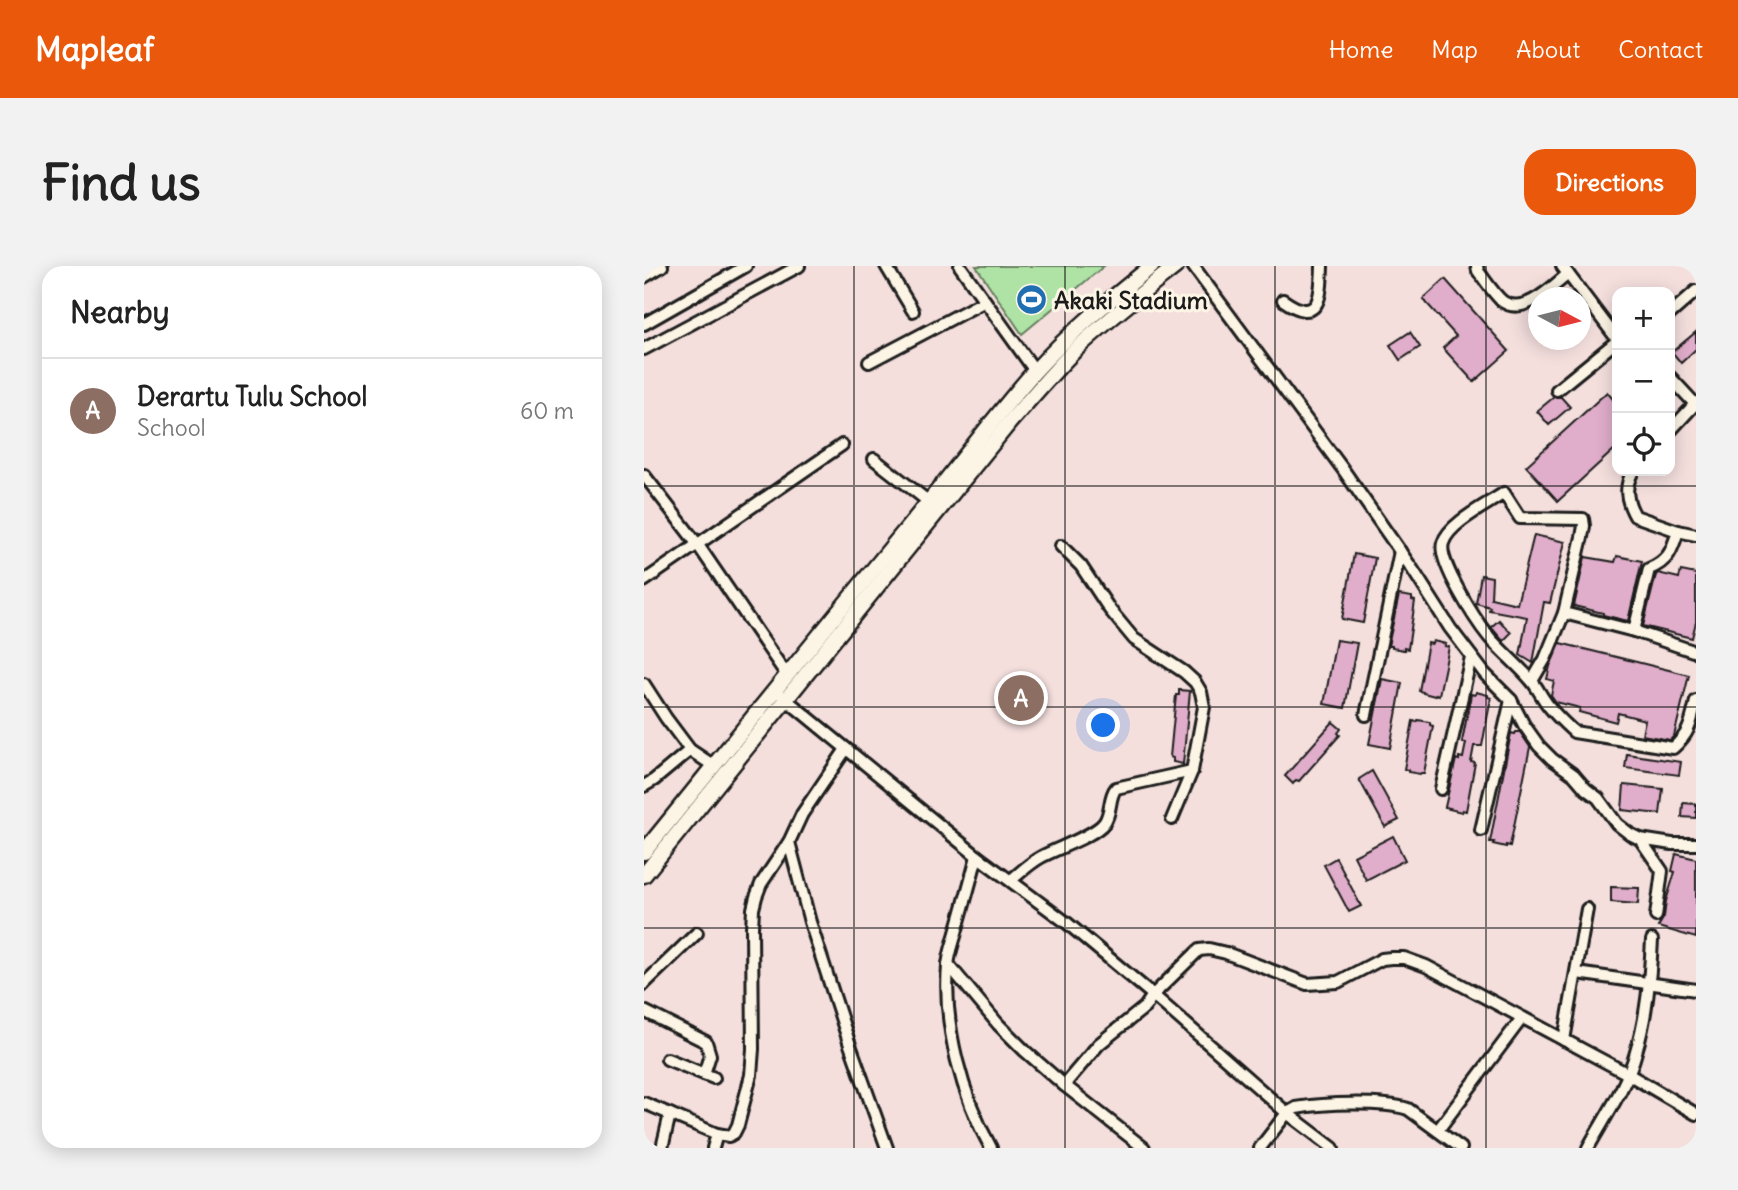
<!DOCTYPE html>
<meta charset="utf-8">
<style>
body{margin:0;font-family:Delius,sans-serif;background:#f2f2f2;color:#222}
.controls{position:absolute;right:21px;top:21px;display:grid;overflow:hidden;border-radius:14px;box-shadow:0 4px 18px #0003}
.controls button{width:63px;height:63px;display:grid;place-items:center;padding:0;border:0;border-bottom:2px solid #e0e0e0;background:#fff;color:#222;font:35px sans-serif}
.compass{position:absolute;left:884px;top:21px;width:63px;height:63px;border-radius:50%;background:#fff;box-shadow:0 4px 18px #0003;rotate:97deg}
.you{position:absolute;left:460px;top:460px;width:24px;height:24px;margin:-18px;border:5px solid #fff;border-radius:50%;background:#1a73e8;box-shadow:0 0 0 10px #1a73e833}
.badge{display:grid;place-items:center;width:46px;height:46px;border-radius:50%;background:#ea580c;color:#fff;font-size:23px;font-weight:700}
.pin{position:absolute;translate:-50% -50%;border:4px solid #fff;box-shadow:0 2px 7px #0006}
.list{margin:0;padding:0;list-style:none}
h2{display:flex;justify-content:space-between;align-items:center;height:91px;margin:0;padding:0 28px;font-size:30px}
h2 small{font-size:23px;font-weight:400;color:#767676}
.list li{display:grid;grid-template-columns:46px 1fr auto;gap:21px;align-items:center;box-sizing:border-box;height:105px;padding:0 28px;border-top:2px solid #e0e0e0}
.list b{display:block;font-size:26px;white-space:nowrap}
.list p{margin:0;font-size:23px;white-space:nowrap;color:#767676}
.list em{font-size:23px;font-style:normal;color:#767676}
.icon{flex:none;width:38px;height:38px;fill:none;stroke:currentColor;stroke-width:2;stroke-linecap:round;stroke-linejoin:round}
.map{position:relative;flex:none;width:1052px;height:882px;overflow:hidden;border-radius:21px}
header{display:flex;align-items:center;gap:42px;box-sizing:border-box;height:98px;padding:0 35px;background:#ea580c;color:#fff}
header strong{font-size:33px}
nav{display:flex;gap:38px;margin-inline-start:auto;font-size:24px}
.intro{display:flex;align-items:center;justify-content:space-between;box-sizing:border-box;height:168px;padding:0 42px}
h1{margin:0;font-size:49px}
.button{padding:18px 32px;border-radius:21px;background:#ea580c;color:#fff;font-size:24px;font-weight:700}
main{display:flex;gap:42px;padding:0 42px}
aside{flex:1;background:#fff;border-radius:21px;box-shadow:0 4px 18px #0003}
.map>svg:first-child{display:block}
</style>
<header>
<strong>Mapleaf</strong>
<nav><a>Home</a><a>Map</a><a>About</a><a>Contact</a></nav>
</header>
<div class="intro"><h1>Find us</h1><a class="button">Directions</a></div>
<main>
<aside>
<h2>Nearby<small></small></h2>
<ul class="list">
<li><span class="badge" style="background:#8d6e63">A</span><div><b>Derartu Tulu School</b><p>School</p></div><em>60 m</em></li>
</ul>
</aside>
<div class="map">
<svg width="1052" height="882" viewBox="0 0 1052 882">
<rect width="100%" height="100%" fill="#f4dfdd"/>
<filter id="ink" filterUnits="userSpaceOnUse"><feTurbulence type="fractalNoise" baseFrequency=".0143" numOctaves="2"/><feDisplacementMap in="SourceGraphic" scale="14" xChannelSelector="R" yChannelSelector="G"/><feConvolveMatrix kernelMatrix="1 2 1 2 8 2 1 2 1" color-interpolation-filters="sRGB"/></filter>
<g filter="url(#ink)">
<!-- green -->
<path fill="#afe3a5" stroke="#668060" stroke-width="2" d="M332,0H460L378,68Z"/>
<!-- building -->
<g fill="#e0adca" stroke="#1c1c1c" stroke-width="2">
<path d="M801,13L865,85L830,116L799,82L812,70L779,33Z"/>
<path d="M766,66L776,81L756,94L746,79Z"/>
<path d="M1052,66V83L1037,97L1028,86Z"/>
<path d="M963,126L973,138V181L914,235L882,200Z"/>
<path d="M910,131H917L926,141L905,159L893,145Z"/>
<path d="M890,269L921,276L906,337L900,336L889,397L876,389L883,351L845,344L846,341L832,337L837,309L848,311L847,332L873,338Z"/>
<path d="M710,288L731,292L719,357L698,353Z"/>
<path d="M973,290L998,295L984,355L959,349V347L930,340L941,291L971,296Z"/>
<path d="M1037,305L1052,308V356L1048,372L999,360L1012,309L1014,307L1035,312Z"/>
<path d="M755,329L768,331V334L771,335L764,383L760,382V384L748,382V380H744Z"/>
<path d="M855,354L867,367L859,375L847,361Z"/>
<path d="M692,374L713,377L701,442L680,438Z"/>
<path d="M789,375L802,378L801,380L805,381L795,429L792,428L791,430L779,427V426L775,425L784,377L788,378Z"/>
<path d="M916,377L1045,409L1030,470L1026,474L998,469L1001,454L974,447L972,456L935,446L936,442L912,436L907,429L910,415L903,413L906,400Z"/>
<path d="M738,413L758,417L746,482L725,478Z"/>
<path d="M535,424L546,425L539,498L529,496V492L526,491L532,429H535Z"/>
<path d="M832,426L844,429V431L847,432L838,480H830L827,496L831,497L822,545L818,544V546L805,543L806,542L801,541L812,493L815,494V491L819,492L822,477L818,476L825,439L827,428L831,429Z"/>
<path d="M774,454L786,456V459L789,460L780,507H777L776,508L764,506V504L760,503L769,455L773,456Z"/>
<path d="M689,456L697,463L694,467L696,469L655,515L652,514L649,518L641,510Z"/>
<path d="M872,466H876L886,481L866,580L862,579V581L849,578L850,576H846L867,467L871,468Z"/>
<path d="M983,488L1037,496L1035,509L981,502Z"/>
<path d="M728,505L755,554L741,561L715,513Z"/>
<path d="M980,519L1019,523L1016,548L978,544Z"/>
<path d="M1039,537L1052,538V552L1038,551Z"/>
<path d="M749,570L761,594L722,614L710,590Z"/>
<path d="M1032,588L1052,593V672L1014,661L1020,651L1022,635L1031,606L1028,605Z"/>
<path d="M692,592L717,640L705,646L680,599Z"/>
<path d="M967,621L995,622L994,638L967,636Z"/>
</g>
<g fill="none" stroke-linecap="round" stroke-linejoin="round">
<defs>
<g id="minor">
<path d="M242,0L269,45"/>
<path d="M316,0L391,105"/>
<path d="M549,0L698,202L769,304L806,362L841,408L867,434L880,459L895,480L908,493L930,509L942,523L954,532L973,558L986,568L996,573L1028,578H1052"/>
<path d="M833,0L834,5C841,14 849,27 858,35C879,51 908,21 924,8"/>
<path d="M918,0L973,73"/>
<path d="M0,11L18,0"/>
<path d="M639,34C677,61 677,28 678,0"/>
<path d="M1026,48L1052,25"/>
<path d="M0,58L102,0"/>
<path d="M0,83L155,0"/>
<path d="M225,96L341,35"/>
<path d="M1026,111L1052,139"/>
<path d="M913,124L973,75"/>
<path d="M1026,165L1052,137"/>
<path d="M230,193L285,236"/>
<path d="M989,205C980,221 982,234 991,250L1034,265L1052,269"/>
<path d="M0,209L54,279L142,408"/>
<path d="M417,280L437,300L466,344L490,373L540,406L551,416L557,426L560,441L548,505L528,553"/>
<path d="M0,315L198,179"/>
<path d="M920,347L990,365L1052,386"/>
<path d="M990,365L1005,303C1025,295 1028,284 1034,265"/>
<path d="M888,415L901,393L920,347L938,271L940,260L939,253L876,252L860,227C843,239 805,257 799,277C793,295 832,355 845,371C858,386 873,398 886,413C892,419 896,428 901,435C909,447 920,457 930,466L1029,482C1046,467 1047,457 1052,435"/>
<path d="M0,418L22,452L46,484L70,500"/>
<path d="M138,430L333,590L423,657L509,729L643,847L689,882"/>
<path d="M722,449L756,285"/>
<path d="M202,483L158,548L145,576L166,656L205,776L243,882"/>
<path d="M0,520L10,514L46,484"/>
<path d="M797,523L827,391"/>
<path d="M837,564L867,434"/>
<path d="M996,573L1018,605L1012,650"/>
<path d="M333,590C327,614 320,638 313,663C310,675 305,687 304,700C299,760 318,830 347,882"/>
<path d="M367,614C377,606 386,597 397,591C413,582 450,570 460,557C468,547 464,532 472,522L548,505"/>
<path d="M304,698L354,758L381,785L420,819"/>
<path d="M933,707L1052,724"/>
<path d="M0,718L53,667"/>
<path d="M0,745L62,776L66,789L60,808"/>
<path d="M920,774L943,643"/>
<path d="M23,793L70,812"/>
<path d="M0,837L73,868L85,870L90,867L94,859L107,809L109,783L108,662L109,643L112,631L117,618L145,576"/>
<path d="M794,864L878,752"/>
<path d="M18,882L26,848"/>
<path d="M69,882L73,868"/>
<path d="M500,882L420,819L455,778L501,741L509,729L555,684L565,683L582,687L663,718L694,716L738,693L747,692H760L782,700L984,808L1052,848"/>
<path d="M616,882L643,847L652,842C680,837 738,835 764,843L817,882"/>
<path d="M944,882C961,851 983,820 992,786C1003,750 1006,711 1008,674"/>
</g>
<g id="major">
<path d="M0,586C90,475 179,364 270,254C311,205 348,153 390,106C426,66 467,33 508,0"/>
<path d="M0,609L365,157C387,132 408,107 431,84C463,54 498,27 532,0"/>
</g>
</defs>
<!-- minor casing -->
<use href="#minor" stroke="#1c1c1c" stroke-width="16"/>
<!-- major casing -->
<use href="#major" stroke="#1c1c1c" stroke-width="19"/>
<!-- minor -->
<use href="#minor" stroke="#fcf5e5" stroke-width="10"/>
<!-- major -->
<use href="#major" stroke="#fcf5e5" stroke-width="14"/>
</g>
</g>
<!-- grid -->
<path fill="none" stroke="#1c1c1c" stroke-width="2" stroke-opacity="0.55" d="M210,0V882M421,0V882M631,0V882M842,0V882M0,220H1052M0,441H1052M0,662H1052"/>
<!-- icons -->
<defs>
<symbol id="stadium-disc" viewBox="-11 -11 22 22"><circle r="9.5" fill="#1f6fb2" stroke="#fcf5e5"/><path d="M0-5a6.5 5 0 1 0 0 10a6.5 5 0 1 0 0-10ZM-3.5-1.8h7v3.6h-7Z" fill="#fff"/></symbol>
</defs>
<g fill-rule="evenodd">
<use href="#stadium-disc" x="370" y="16" width="35" height="35"/>
</g>
<g text-anchor="middle" dominant-baseline="central" stroke-width="6" stroke-linejoin="round" paint-order="stroke">
<!-- poi labels -->
<g font-size="24" font-weight="bold" fill="#1c1c1c" stroke="#fcf5e5" text-anchor="start">
<text x="410" y="34">Akaki Stadium</text>
</g>
</g>
</svg>
<div class="controls">
<button>+</button>
<button>−</button>
<button><svg class="icon" aria-label="locate" viewBox="0 0 24 24"><circle cx="12" cy="12" r="6"/><path d="M12 2v4M12 18v4M2 12h4M18 12h4"/></svg></button>
</div>
<svg class="compass" viewBox="-18 -18 36 36"><path d="M0-13l5 13h-10z" fill="#e53935"/><path d="M0 13l5-13h-10z" fill="#767676"/></svg>
<div class="you"></div>
<div class="pin badge" style="left:377px;top:432px;background:#8d6e63">A</div>
</div>
</main>
